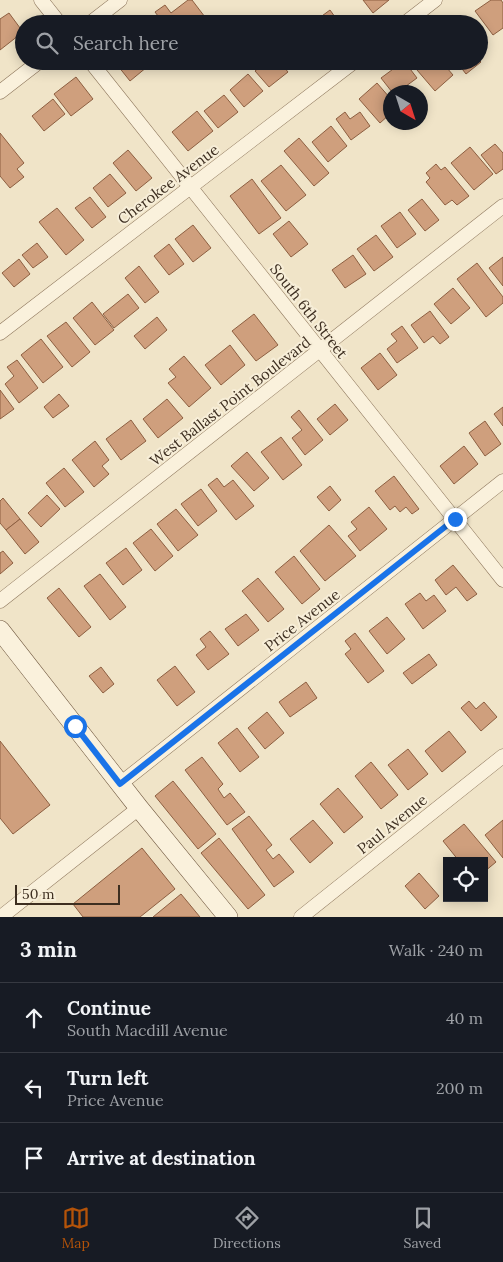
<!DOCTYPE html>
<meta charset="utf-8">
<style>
body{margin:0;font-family:Lora,serif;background:#242831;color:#f1f3f6}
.controls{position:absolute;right:15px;bottom:15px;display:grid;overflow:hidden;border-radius:0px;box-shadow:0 2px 12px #0003}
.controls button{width:45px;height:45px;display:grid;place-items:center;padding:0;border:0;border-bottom:1px solid #363941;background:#171b24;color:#f1f3f6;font:25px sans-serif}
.compass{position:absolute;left:383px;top:85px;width:45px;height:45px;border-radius:50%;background:#171b24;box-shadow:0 2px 12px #0003;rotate:141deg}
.scale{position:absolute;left:15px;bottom:12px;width:105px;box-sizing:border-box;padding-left:5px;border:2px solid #3d2e20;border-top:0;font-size:14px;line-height:18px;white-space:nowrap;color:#3d2e20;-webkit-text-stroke:4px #f7eed8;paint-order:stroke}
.stop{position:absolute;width:15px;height:15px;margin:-11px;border:4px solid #1a73e8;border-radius:50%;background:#fff}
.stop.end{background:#1a73e8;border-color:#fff;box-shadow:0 1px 5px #0008}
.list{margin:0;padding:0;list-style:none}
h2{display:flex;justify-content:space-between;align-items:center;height:65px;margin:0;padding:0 20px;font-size:21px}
h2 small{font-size:16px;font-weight:400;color:#9ea1a6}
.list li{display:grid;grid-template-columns:32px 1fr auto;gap:15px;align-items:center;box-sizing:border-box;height:70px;padding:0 20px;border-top:1px solid #363941}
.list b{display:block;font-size:19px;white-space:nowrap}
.list p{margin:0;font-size:16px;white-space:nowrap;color:#9ea1a6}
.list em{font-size:16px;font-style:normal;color:#9ea1a6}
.icon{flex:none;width:28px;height:28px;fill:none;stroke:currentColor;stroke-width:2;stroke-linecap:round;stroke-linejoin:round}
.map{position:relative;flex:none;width:503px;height:917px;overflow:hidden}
.search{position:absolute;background:#171b24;box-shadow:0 2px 12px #0003;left:15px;right:15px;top:15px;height:55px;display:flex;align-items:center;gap:12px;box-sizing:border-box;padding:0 18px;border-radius:28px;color:#9ea1a6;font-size:19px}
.sheet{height:275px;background:#171b24}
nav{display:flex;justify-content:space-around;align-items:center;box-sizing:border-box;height:70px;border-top:1px solid #363941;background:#171b24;font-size:14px;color:#9ea1a6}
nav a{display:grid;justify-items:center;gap:2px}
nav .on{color:#b45309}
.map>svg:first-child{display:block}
</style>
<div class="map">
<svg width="503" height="917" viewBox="0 0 503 917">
<rect width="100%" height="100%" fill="#f0e4c8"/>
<!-- building -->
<g fill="#cf9f7d" stroke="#8d5f41">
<path d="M188,0H192L208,21L205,24H164L155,12L165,5L171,13Z"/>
<path d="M363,0H389L373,13Z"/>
<path d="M491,0H501L503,3V28L493,35L475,11Z"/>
<path d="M330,10L340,24H311Z"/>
<path d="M9,13L23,32L0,50V19Z"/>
<path d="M479,60L481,62L466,74L456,61Z"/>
<path d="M114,61H143L147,67L130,81Z"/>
<path d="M267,61H279L288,72L269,87L255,71Z"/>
<path d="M404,61L417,78L398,92H392L381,78Z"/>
<path d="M413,61H441L453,75L435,91L411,63Z"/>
<path d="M248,74L263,91L244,107L230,90Z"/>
<path d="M76,77L93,99L71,116L54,94Z"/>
<path d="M377,83L390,98V114L380,123L359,99Z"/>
<path d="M224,95L238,112L218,128L204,111Z"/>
<path d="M53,99L65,114L44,131L32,116Z"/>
<path d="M197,111L213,131L188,151L172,132Z"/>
<path d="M345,112L350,119L360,112L370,126L351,140L336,119Z"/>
<path d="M331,126L347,146L328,162L312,142Z"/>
<path d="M0,133L24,163L17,169L24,177L10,188L0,176Z"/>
<path d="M299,138L329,173L314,186L284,151Z"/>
<path d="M495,144L503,153V169L496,174L481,155Z"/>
<path d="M470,147L493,174L474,190L451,163Z"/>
<path d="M128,150L152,178L136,191L113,163Z"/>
<path d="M436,164L441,170L445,167L469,196L457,205L452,200L445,205L426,182L430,178L426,173Z"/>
<path d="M281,165L306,195L286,211L261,181Z"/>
<path d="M110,174L126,193L108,207L93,188Z"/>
<path d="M252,179L281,218L259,234L230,196Z"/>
<path d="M90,197L106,217L92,228L75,208Z"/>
<path d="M422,199L439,220L425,231L408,210Z"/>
<path d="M57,208L84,240L66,255L39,222Z"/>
<path d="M400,212L416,234L397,248L381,226Z"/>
<path d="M289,221L308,244L291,257L273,234Z"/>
<path d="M193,225L211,248L193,262L175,239Z"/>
<path d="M376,235L393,257L374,271L357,249Z"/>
<path d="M37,243L48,257L33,268L22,255Z"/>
<path d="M169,244L184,264L169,275L154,256Z"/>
<path d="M353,255L366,274L345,288L332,270Z"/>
<path d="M503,257V286L489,268Z"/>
<path d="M19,259L30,274L14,287L2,273Z"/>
<path d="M477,263L503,297V303L486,317L457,279Z"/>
<path d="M139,266L159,292L145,303L125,278Z"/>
<path d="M453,288L470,308L451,324L434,304Z"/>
<path d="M128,294L139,308L114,328L103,314Z"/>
<path d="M92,302L114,330L95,345L73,318Z"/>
<path d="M430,311L449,337L440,344L433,336L424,343L411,325Z"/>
<path d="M254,314L278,345L256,361L232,331Z"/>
<path d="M157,317L167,330L145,349L134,336Z"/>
<path d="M66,322L90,352L72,367L47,336Z"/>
<path d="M402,326L418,348L397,363L387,349L397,341L391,334Z"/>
<path d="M41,339L63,367L43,383L21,355Z"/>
<path d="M230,345L245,365L221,385L205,365Z"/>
<path d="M380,353L397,375L378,390L361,368Z"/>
<path d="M184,356L211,388L189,407L168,383L176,377L169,369Z"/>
<path d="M17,360L38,388L19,403L5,384L14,376L7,367Z"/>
<path d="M0,390L14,409L0,419Z"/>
<path d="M59,394L69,406L53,418L44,407Z"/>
<path d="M167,399L183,418L158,438L143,419Z"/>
<path d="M335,404L348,420L330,435L317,419Z"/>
<path d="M503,407V426L494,414Z"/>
<path d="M299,410L323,440L305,455L292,438L302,430L291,417Z"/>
<path d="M131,420L146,441L121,460L106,439Z"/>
<path d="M485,421L501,444L485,456L469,433Z"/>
<path d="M281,437L302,465L283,480L261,452Z"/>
<path d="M95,441L109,460L102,466L109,474L94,487L72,460Z"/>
<path d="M464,446L478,464L454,484L440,466Z"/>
<path d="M247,452L269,478L254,491L231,466Z"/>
<path d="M64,468L84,492L65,507L46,483Z"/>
<path d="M394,476L419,509L412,514L406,507L400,512L395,506L390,510L375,491Z"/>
<path d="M217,478L224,487L233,480L254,506L236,520L208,485Z"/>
<path d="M330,486L341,500L329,511L317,497Z"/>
<path d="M201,489L217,511L198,526L181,504Z"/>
<path d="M47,495L60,509L41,527L28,513Z"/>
<path d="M3,498L20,519L6,530L0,523V501Z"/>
<path d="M369,507L387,529L360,551L348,536L357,529L351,522Z"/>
<path d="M176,509L198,535L178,551L157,524Z"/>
<path d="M20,519L39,542L25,554L6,530Z"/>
<path d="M329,525L356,556L325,581L300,551Z"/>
<path d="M151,529L173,556L155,571L133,543Z"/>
<path d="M126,548L142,570L123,585L106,563Z"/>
<path d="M3,551L13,563L0,574V553Z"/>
<path d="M294,556L320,589L302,604L275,572Z"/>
<path d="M453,565L477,594L467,601L456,587L446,595L435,580Z"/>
<path d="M100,574L126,607L110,620L84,586Z"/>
<path d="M258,578L284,609L268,622L242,591Z"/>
<path d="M59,588L91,627L79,637L47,598Z"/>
<path d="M420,593L426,601L434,595L446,611L423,629L405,604Z"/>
<path d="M246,614L259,630L238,646L225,629Z"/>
<path d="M387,617L405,639L387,654L369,631Z"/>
<path d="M210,631L229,654L208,670L196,655L206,647L200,639Z"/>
<path d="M355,633L384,671L368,683L345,654L351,649L345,641Z"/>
<path d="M429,654L437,665L412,684L403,673Z"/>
<path d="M175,666L195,692L177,706L157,680Z"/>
<path d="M101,667L114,684L103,693L89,676Z"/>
<path d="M306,682L317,698L290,717L279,702Z"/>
<path d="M469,701L476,709L484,702L497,717L481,731L461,708Z"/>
<path d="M267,712L284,733L265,749L248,728Z"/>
<path d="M237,728L259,757L240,772L218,743Z"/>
<path d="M449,731L466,752L442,772L425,751Z"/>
<path d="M0,741L50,805L13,834L0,818Z"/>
<path d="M408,749L428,774L408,790L388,765Z"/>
<path d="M202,757L223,784L218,789L224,798L230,793L245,812L227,825L185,770Z"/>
<path d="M371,762L398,795L381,809L355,776Z"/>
<path d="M173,781L216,834L198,849L155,796Z"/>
<path d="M338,788L363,817L344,833L320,804Z"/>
<path d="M249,816L272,845L266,850L273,859L279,854L294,872L274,887L232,829Z"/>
<path d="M313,820L333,843L310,863L290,839Z"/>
<path d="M503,820V858L485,835Z"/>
<path d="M464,824L496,862L484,872V861H459L443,841Z"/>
<path d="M219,838L265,895L248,909L201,853Z"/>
<path d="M142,848L175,889L140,917H83L73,904Z"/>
<path d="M419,873L439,896L425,909L405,886Z"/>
<path d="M181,894L200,917H153Z"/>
</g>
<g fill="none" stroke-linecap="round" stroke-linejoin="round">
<defs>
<g id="street">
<path d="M41,0L60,24"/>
<path d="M89,24L120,0"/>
<path d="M404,24L435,0"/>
<path d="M90,61L503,580"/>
<path d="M0,92L40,61"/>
<path d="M0,333L355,61"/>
<path d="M0,601L503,206"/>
<path d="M120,784L503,481"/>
<path d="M1,917L139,808"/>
<path d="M301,917L503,756"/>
</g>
<path id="secondary" d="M0,630L139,808L228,917"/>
</defs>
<!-- street casing -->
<use href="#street" stroke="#8d765c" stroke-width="15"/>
<!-- secondary casing -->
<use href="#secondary" stroke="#6f573f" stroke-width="20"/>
<!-- street -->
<use href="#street" stroke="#faf1dc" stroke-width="14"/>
<!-- secondary -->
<use href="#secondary" stroke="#faf1dc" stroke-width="19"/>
</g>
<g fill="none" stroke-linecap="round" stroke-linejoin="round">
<!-- route -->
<path stroke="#1a73e8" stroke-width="6" d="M75,726L120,784L455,519"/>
</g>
<g text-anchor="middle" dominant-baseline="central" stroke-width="4" stroke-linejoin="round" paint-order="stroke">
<!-- street labels -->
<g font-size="15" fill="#3d2e20" stroke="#f7eed8">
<text transform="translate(168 184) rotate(-37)">Cherokee Avenue</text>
<text transform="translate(309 311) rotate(52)">South 6th Street</text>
<text transform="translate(230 401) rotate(-38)">West Ballast Point Boulevard</text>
<text transform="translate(302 620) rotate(-38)">Price Avenue</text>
<text transform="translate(392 824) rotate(-39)">Paul Avenue</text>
</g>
</g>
</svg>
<div class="controls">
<button><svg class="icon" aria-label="locate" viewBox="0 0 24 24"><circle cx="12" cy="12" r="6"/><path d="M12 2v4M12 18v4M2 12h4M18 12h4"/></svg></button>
</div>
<svg class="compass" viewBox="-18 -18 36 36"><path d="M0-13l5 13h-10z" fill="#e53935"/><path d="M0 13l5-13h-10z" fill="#9ea1a6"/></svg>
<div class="scale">50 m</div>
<div class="stop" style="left:75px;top:726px"></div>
<div class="stop end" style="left:455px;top:519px"></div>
<div class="search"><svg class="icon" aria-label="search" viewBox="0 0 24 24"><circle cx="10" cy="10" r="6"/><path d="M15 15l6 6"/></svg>Search here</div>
</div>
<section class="sheet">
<h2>3 min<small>Walk · 240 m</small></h2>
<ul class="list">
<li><svg class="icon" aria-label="ahead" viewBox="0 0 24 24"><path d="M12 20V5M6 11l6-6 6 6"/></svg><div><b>Continue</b><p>South Macdill Avenue</p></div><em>40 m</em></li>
<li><svg class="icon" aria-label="left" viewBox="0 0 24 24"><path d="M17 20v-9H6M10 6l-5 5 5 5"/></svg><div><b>Turn left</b><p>Price Avenue</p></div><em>200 m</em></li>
<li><svg class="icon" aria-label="arrive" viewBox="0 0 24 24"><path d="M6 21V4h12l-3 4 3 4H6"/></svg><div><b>Arrive at destination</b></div></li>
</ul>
</section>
<nav>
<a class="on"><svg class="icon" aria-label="map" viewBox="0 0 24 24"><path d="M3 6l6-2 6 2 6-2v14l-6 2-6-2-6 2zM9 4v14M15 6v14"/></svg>Map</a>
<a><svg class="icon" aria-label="directions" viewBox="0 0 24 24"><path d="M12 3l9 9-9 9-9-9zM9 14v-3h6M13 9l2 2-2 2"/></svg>Directions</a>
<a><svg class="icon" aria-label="saved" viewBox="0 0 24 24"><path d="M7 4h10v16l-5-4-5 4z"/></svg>Saved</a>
</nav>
